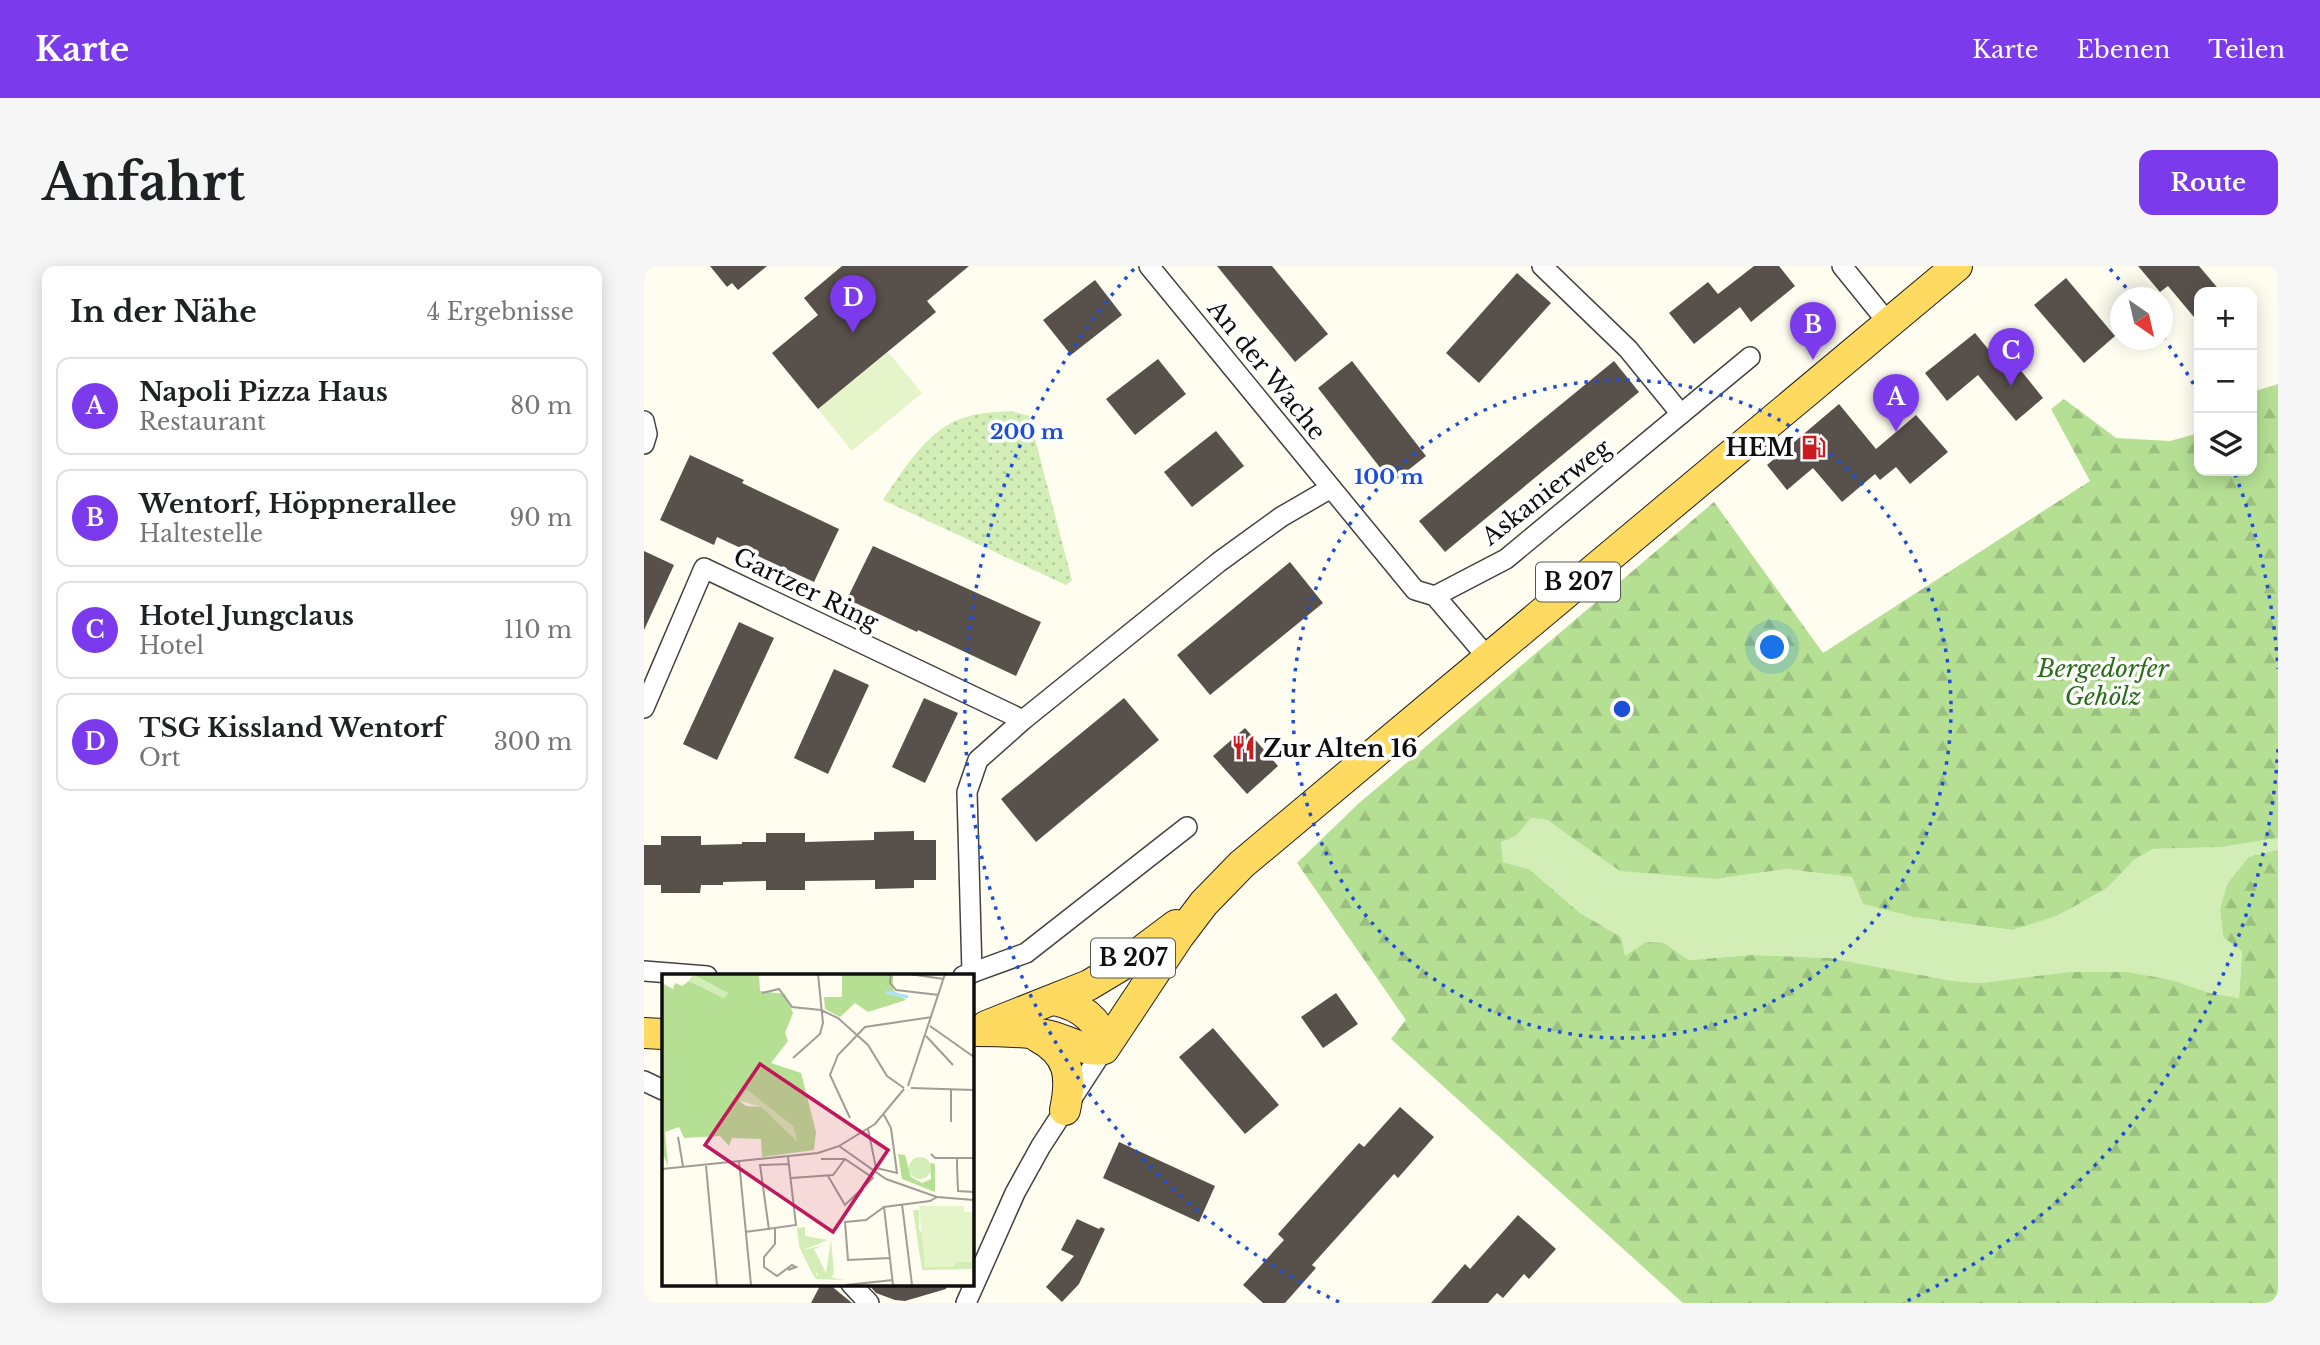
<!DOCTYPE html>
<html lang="de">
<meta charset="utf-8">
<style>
body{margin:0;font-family:"Libre Baskerville",serif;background:#f6f6f6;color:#202124}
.controls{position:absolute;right:21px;top:21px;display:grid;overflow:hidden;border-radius:14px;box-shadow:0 4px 18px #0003}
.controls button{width:63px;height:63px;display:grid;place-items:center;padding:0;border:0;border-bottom:2px solid #e0e0e0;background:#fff;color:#202124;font:35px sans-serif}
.compass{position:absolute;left:1466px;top:21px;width:63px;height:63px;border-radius:50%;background:#fff;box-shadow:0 4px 18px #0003;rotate:146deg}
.you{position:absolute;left:1129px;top:382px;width:24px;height:24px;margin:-18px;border:5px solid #fff;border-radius:50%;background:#1a73e8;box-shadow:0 0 0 10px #1a73e833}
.badge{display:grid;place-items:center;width:46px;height:46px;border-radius:50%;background:#7c3aed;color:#fff;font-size:23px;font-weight:700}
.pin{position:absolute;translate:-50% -58px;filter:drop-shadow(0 2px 4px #0008)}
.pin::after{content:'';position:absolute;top:37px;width:24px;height:21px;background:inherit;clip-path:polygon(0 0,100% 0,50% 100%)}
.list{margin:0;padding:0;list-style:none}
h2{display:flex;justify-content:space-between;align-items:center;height:91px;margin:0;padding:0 28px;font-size:30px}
h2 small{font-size:23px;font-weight:400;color:#757577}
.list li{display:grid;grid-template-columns:46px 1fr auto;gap:21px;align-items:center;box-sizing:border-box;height:98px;margin:0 14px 14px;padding:0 14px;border:2px solid #e0e0e0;border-radius:14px}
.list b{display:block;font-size:26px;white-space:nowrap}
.list p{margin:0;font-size:23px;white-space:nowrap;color:#757577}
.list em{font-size:23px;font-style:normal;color:#757577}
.icon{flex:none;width:38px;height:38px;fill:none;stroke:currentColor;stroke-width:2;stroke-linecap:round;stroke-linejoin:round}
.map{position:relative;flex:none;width:1634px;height:1037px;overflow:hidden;border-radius:14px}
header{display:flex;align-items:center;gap:42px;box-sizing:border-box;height:98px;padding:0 35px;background:#7c3aed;color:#fff}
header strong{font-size:33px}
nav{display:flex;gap:38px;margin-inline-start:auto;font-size:24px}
.intro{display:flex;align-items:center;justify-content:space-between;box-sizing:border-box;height:168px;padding:0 42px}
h1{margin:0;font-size:49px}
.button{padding:18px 32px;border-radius:14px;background:#7c3aed;color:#fff;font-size:24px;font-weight:700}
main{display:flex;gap:42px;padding:0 42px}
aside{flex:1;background:#fff;border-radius:14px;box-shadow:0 4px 18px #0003}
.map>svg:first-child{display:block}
</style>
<header>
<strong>Karte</strong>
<nav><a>Karte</a><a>Ebenen</a><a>Teilen</a></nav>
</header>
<div class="intro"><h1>Anfahrt</h1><a class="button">Route</a></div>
<main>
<aside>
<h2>In der Nähe<small>4 Ergebnisse</small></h2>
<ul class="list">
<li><span class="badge">A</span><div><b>Napoli Pizza Haus</b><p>Restaurant</p></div><em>80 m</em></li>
<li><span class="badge">B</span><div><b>Wentorf, Höppnerallee</b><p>Haltestelle</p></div><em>90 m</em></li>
<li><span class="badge">C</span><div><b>Hotel Jungclaus</b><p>Hotel</p></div><em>110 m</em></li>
<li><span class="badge">D</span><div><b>TSG Kissland Wentorf</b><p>Ort</p></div><em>300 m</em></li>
</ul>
</aside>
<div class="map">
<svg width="1634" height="1037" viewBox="0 0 1634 1037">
<defs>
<pattern id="forest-firs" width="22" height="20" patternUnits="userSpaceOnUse" patternTransform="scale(1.75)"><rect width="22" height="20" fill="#b5e094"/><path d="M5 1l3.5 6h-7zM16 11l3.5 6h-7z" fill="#9abf7e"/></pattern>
<pattern id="park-dots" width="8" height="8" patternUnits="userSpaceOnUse" patternTransform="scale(1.75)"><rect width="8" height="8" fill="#d2eeb6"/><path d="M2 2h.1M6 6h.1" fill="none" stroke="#b3cb9b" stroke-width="1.8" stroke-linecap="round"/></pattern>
</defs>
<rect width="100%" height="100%" fill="#fffcf0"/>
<!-- grass -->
<path fill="#d2eeb6" d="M887,552L902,554L921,566L1073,613L1142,603L1208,611L1219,638L1269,651L1367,664L1413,650L1463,622L1490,594L1509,583L1578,581L1634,572V584L1583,618L1576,643L1579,671L1598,684L1595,732L1566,727L1528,714L1484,706H1424L1336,717L1309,715L1186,692L1109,689L1045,694L1020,677L980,691L976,671L936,647L885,603L858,596L857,575L872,570Z"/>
<!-- forest -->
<path fill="url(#forest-firs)" d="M1634,118V572L1578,581L1509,583L1490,594L1463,622L1413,650L1368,664L1269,651L1219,638L1208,611L1142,603L1073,613L976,605L903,554L887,552L872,570L857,576L859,596L885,603L936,647L977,671L981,690L1002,676L1020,677L1045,694L1109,689L1186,692L1309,715L1336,717L1424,706H1484L1528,714L1566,727L1595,732L1598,685L1579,671L1576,643L1583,618L1605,591L1634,584V1037H1039L747,773L762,754L653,597L714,538L1070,236L1179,387L1446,215L1407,143L1420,133L1472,172L1526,175L1555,167V205H1608V126Z"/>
<!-- park -->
<path fill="url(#park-dots)" d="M368,145L385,150L428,314L422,319L239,234C258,206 278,172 309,156C327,147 349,146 368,145Z"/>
<!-- pitch -->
<path fill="#e5f4c9" d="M244,86L278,127L208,185L174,143Z"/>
<!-- building -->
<g fill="#58504a">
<path d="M66,0H123L94,24L88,17L83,21Z"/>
<path d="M198,0H325L283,35L292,46L174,143L128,87L174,49L160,32Z"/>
<path d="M573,0H628L684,68L651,96Z"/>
<path d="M1110,0H1135L1151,20L1107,56L1096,41L1050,78L1025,47L1064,16L1074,28Z"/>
<path d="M1494,0H1555L1577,26H1555V57L1524,20L1516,26Z"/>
<path d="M873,7L907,37L835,117L802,87Z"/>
<path d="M1422,12L1471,70L1440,97L1390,39Z"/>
<path d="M451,14L478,49L427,89L399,54Z"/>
<path d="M1331,67L1349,89L1358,81L1399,132L1372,155L1334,109L1303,135L1281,107Z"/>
<path d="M514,93L542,128L491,169L462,133Z"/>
<path d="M708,95L782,190L748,217L674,122Z"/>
<path d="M970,95L995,126L801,286L775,255Z"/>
<path d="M1195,138L1232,183L1272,149L1304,186L1266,218L1252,201L1236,214L1231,208L1198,236L1169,202L1143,224L1123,199Z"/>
<path d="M572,165L600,200L548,241L520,206Z"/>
<path d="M46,189L100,214L98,217L195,263L170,316L73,271L70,279L16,254Z"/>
<path d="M229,280L397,356L372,410L274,364L273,366L203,333Z"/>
<path d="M0,285L30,299L0,364Z"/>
<path d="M646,296L679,337L566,429L533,389Z"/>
<path d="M95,356L130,372L73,494L39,478Z"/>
<path d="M190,403L225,419L184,508L150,492Z"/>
<path d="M280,432L314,447L281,517L248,501Z"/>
<path d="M480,432L515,474L392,576L357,533Z"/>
<path d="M601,462L634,500L603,528L569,490Z"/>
<path d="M270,565V574H292V614H270V622L231,623V614L161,615V624H122V615L79,616V619H57L56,627H17V619H0V579H17V570H57V579L98,578V576H122V567H161V576L230,574V566Z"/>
<path d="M692,727L714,758L679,782L657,751Z"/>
<path d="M569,762L635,839L601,868L535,791Z"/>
<path d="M756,841L790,871L754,912L750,908L668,999L672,1002L641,1037H619L599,1019L640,974L634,968L715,877L720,881Z"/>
<path d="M475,876L571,920L555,956L459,912Z"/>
<path d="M874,949L912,983L885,1013L880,1008L859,1032L853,1027L844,1037H787L821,998L826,1003Z"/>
<path d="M433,953L455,963L457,961L461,963L435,1018L418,1036L402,1021L430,990L417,984Z"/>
<path d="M177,1018H185L208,1037H167Z"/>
<path d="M224,1018H302V1023L261,1035L251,1034L232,1027Z"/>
</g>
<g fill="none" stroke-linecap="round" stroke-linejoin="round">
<defs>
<g id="street">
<path d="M505,0L771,324L791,330L844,392"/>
<path d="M1198,0L1245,58"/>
<path d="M1037,148L1106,91"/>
<path d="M0,155L3,168L0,178"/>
<path d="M791,330L862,293L1037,148L984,83L898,0"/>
<path d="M0,442L60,302L379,454"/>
<path d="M0,705L63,710"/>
<path d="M328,707L323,526L334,494L379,454L575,296L637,251L687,222"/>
<path d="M319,710L382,687L543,561"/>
<path d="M0,815L19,824"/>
<path d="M207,1018L225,1037"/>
<path d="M322,1037L371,927L397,880L460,783"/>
</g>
<g id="primary">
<path d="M410,734C435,739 457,754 461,781"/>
<path d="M342,760L445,719L480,698L532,659"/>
<path d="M330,765C354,765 378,765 402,769C420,772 441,787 460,783L535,670L560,637L598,598L1313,0"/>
<path d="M0,767L19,768"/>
<path d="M394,771C426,788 428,811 421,844"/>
</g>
</defs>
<!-- street casing -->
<use href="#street" stroke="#424242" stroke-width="22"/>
<!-- primary casing -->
<use href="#primary" stroke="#202020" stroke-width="32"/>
<!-- street -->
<use href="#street" stroke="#fff" stroke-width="19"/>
<!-- primary -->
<use href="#primary" stroke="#ffda60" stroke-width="30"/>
</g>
<!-- distance rings -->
<g fill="none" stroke="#1d4ed8" stroke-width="3.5" stroke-dasharray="3.5 7">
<circle cx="978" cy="443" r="329"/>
<path d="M1634 483A657 657 0 0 1 1261 1036M695 1036A657 657 0 0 1 490 3M1466 3A657 657 0 0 1 1489 30M1519 71A657 657 0 0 1 1553 124M1591 208A657 657 0 0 1 1634 403"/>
</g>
<!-- icons -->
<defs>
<symbol id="fuel-bare" viewBox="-9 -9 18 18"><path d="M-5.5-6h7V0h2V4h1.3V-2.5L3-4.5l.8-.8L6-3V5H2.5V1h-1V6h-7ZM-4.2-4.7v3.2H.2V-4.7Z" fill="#cc1a21" stroke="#fff" stroke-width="2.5" paint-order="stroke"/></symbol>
<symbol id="restaurant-bare" viewBox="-9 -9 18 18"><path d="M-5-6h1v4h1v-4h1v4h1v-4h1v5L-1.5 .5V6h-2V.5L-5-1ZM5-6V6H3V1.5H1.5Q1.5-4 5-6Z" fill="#cc1a21" stroke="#fff" stroke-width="2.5" paint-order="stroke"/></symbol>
</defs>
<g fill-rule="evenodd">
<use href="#fuel-bare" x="1152" y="164" width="35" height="35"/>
<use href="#restaurant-bare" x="582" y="464" width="35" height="35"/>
</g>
<g text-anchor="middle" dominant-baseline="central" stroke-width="7" stroke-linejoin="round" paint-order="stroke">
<!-- shield labels -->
<g fill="#fff" stroke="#575757" stroke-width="2">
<rect x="892" y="296.5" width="84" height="39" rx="5"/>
<rect x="447" y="672.5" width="84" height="39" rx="5"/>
</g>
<g font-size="23" font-weight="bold" fill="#0f0f0f">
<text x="934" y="316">B 207</text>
<text x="489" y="692">B 207</text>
</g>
<!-- street labels -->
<g font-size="24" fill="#0f0f0f" stroke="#fff">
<text transform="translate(623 104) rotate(51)">An der Wache</text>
<text transform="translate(902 226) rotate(-38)">Askanierweg</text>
<text transform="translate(162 323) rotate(26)">Gartzer Ring</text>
</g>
<!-- poi labels -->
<g font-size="24" font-weight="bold" fill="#0f0f0f" stroke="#fff" text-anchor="end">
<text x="1150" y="181">HEM</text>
<text x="619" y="482" text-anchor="start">Zur Alten 16</text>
</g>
<!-- park labels -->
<g font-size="24" font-style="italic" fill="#296d19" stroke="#fff">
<text x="1459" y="402">Bergedorfer<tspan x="1459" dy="28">Gehölz</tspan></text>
</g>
</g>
<!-- overview -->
<g transform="translate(18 708)">
<rect width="312" height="312" fill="#fffcf0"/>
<path d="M31,0L51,8L66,19L62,24L27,7ZM58,111L74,125L85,116L131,152L135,167L95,132L69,124ZM251,236H257V256L295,288H311V295L260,296ZM169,265L172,299L169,304L157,303L141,276L162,271L152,275L164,299Z" fill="#d2eeb6"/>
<path d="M31,0H97L98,17L123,20L131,39L123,59L126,67L109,89L139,99L154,158L152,176L100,183L99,165L70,164L67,172L58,162L22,164L17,153L3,158L6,192L0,178V9L11,15L13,9L20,12L27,7L62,24L66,19ZM58,112L77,126L85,116L131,152L135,167L99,133L84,132ZM180,0H231V16L244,26L206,38L193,29L178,43L163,35L162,23H180ZM236,180L243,181L249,203L260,209L269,205L268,189L273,190V218L240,205Z" fill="#b5e094" fill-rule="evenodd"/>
<path d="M247 194a11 11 0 1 1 22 0a11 11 0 1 1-22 0ZM143,253V262L166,266L141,276L154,284V301L183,306L154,305L150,299L137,272L135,254Z" fill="#d2eeb6"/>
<path d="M257,232H302V238H311V288H295L292,293H263Z" fill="#e5f4c9"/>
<path fill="none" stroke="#b0dffb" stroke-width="3.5" d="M224,18L246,23"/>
<path fill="none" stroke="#9f9d96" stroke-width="2" d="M229,0L228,9L234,16L277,21M247,0L282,5M100,19L117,15L130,33L159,36L176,44L206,71L225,102L242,114M268,52L312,83M264,62L291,91M131,84L158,60L161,49L156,0M246,112L283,0M249,114L312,116M289,116V148M188,144L168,101L176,81L203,53L270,43M206,155L214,194L235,199L229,154L222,141M16,163L21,192M177,172L213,150L242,115M269,180L273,184H295M312,184H295V192L296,217L312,218M159,185H183L211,204L183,231L166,202M77,187L89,311M44,192L55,311M0,195L156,179L177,172L224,205L275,223L312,226M129,204L171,201L183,185M240,230L250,311M222,233L231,311M113,255V270L102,283V293L115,302L130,291L134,293L126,296M107,256L98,191L127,190M83,258L134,251L126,183M228,284L186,286L183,248L204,246L222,233L268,227L275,223M184,311L231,306"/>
<path fill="#c2185b" fill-opacity="0.15" stroke="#c2185b" stroke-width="3.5" d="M98,90L226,176L171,258L43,171Z"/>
<rect width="312" height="312" fill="none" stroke="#0f0f0f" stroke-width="3.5"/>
</g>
<circle cx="978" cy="443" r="10" fill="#1d4ed8" stroke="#fff" stroke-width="3.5"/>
<g font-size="21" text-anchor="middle" font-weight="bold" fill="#1d4ed8" stroke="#fff" stroke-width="7" stroke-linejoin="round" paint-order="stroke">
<text x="383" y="173">200 m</text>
<text x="745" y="218">100 m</text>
</g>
</svg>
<div class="controls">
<button>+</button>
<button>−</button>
<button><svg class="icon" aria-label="layers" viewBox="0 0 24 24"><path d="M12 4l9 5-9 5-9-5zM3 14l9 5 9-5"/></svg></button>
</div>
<svg class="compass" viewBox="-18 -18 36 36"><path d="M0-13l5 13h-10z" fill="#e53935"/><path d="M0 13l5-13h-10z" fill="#757577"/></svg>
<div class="you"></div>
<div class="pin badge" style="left:1252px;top:166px">A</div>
<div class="pin badge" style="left:1169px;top:94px">B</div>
<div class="pin badge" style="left:1367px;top:120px">C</div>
<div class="pin badge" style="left:209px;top:67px">D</div>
</div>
</main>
